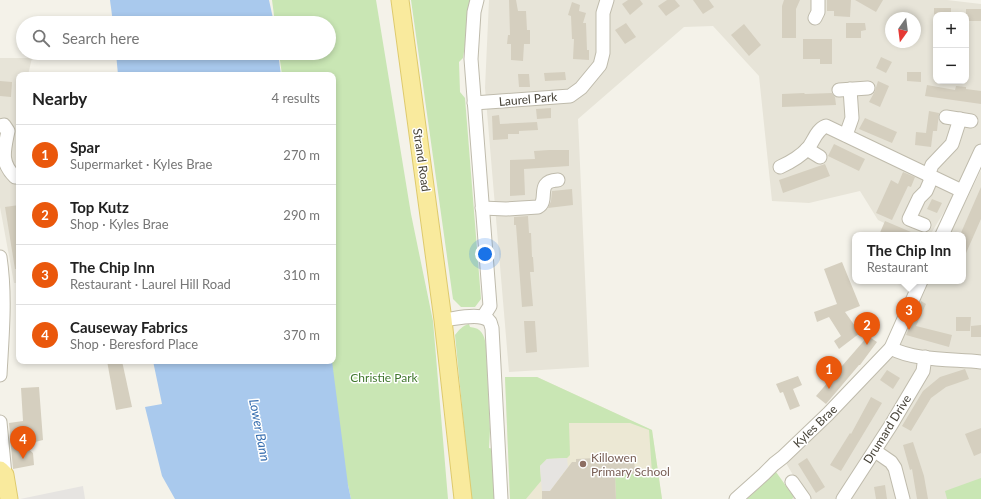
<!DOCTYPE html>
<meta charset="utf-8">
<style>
body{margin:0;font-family:Lato,sans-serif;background:#f2f2f2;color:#222}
.controls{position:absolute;right:12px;top:12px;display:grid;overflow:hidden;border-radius:8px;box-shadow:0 2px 6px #0003}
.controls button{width:36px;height:36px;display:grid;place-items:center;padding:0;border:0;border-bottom:1px solid #e0e0e0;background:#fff;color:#222;font:20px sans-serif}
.compass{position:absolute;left:885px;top:12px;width:36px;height:36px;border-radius:50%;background:#fff;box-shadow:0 2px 6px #0003;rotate:194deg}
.you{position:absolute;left:485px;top:254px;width:14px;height:14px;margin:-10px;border:3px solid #fff;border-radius:50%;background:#1a73e8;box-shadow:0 0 0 6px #1a73e833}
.badge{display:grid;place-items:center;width:26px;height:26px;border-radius:50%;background:#ea580c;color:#fff;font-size:13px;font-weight:700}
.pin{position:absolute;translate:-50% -33px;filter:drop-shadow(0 1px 2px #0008)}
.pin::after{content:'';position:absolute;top:21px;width:14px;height:12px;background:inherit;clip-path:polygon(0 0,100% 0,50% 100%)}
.popup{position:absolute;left:852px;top:232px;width:114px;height:52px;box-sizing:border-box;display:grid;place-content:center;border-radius:8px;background:#fff;filter:drop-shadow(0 1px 3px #0005);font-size:13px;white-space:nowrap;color:#767676}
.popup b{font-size:15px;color:#222}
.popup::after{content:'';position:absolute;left:50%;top:100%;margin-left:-8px;border:8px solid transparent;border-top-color:#fff}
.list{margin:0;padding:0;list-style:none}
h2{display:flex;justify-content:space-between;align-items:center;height:52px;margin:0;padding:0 16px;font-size:17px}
h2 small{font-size:13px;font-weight:400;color:#767676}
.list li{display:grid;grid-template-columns:26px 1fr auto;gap:12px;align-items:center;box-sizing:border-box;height:60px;padding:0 16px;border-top:1px solid #e0e0e0}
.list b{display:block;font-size:15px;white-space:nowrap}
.list p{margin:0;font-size:13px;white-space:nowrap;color:#767676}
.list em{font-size:13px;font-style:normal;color:#767676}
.icon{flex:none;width:22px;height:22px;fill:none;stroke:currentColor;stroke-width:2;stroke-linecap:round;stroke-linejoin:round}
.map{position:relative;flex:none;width:981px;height:499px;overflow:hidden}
.search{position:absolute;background:#fff;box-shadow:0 2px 6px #0003;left:16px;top:16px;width:320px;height:44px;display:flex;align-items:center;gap:10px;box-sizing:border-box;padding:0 14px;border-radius:22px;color:#767676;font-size:15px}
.panel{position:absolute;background:#fff;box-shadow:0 2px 6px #0003;left:16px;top:72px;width:320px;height:292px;border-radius:8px}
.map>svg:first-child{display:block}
</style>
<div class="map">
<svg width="981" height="499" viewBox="0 0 981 499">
<rect width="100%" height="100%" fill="#f4f2e9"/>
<!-- residential -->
<g fill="#e7e4d8" fill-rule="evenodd">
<path d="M489,0H947L981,4V143L979,155L930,235H909L878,220L860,191L809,203L772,201L759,76L713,26L684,27L578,119L589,367L509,372L485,88ZM936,15H966V81H936ZM891,18H915V42H891Z"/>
<path d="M0,58H32L28,75H19V283H14L0,207Z"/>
<path d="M981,170V499H792L794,497L784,482L793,475L786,463L884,366L926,281H963V235H949Z"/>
</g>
<!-- education -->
<path fill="#ece8d4" d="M505,377H537L652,430L662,499H510Z"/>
<!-- green -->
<g fill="#c9e6b4">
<path d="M272,0H376L411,214L433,321L448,499H351L348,485L303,361H333V75H282L279,53H329V23H275Z"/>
<path d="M411,0H472L463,58L459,62L460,92L465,98L481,299L475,307H461L453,299Z"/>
<path d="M469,324L470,327C482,328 484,335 486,345L490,430L489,448L494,449L495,499H471L455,335C459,330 462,326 469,324Z"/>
<path d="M505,377H537L652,430L662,499H616L615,475L652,473L649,430L630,423H569L570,455L567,458L547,459L540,466L541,481L526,499H510Z"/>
<path d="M776,472L794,497L792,499H747Z"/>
<path d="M981,478V499H947L945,491Z"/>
</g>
<!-- parking -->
<g fill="#e6e4e1">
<path d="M567,458L568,467L550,491H542L540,466L547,459Z"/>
<path d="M83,486L85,499H20Z"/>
</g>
<!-- water -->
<g fill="#a9c9ed">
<path d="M110,0H269L274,23H113Z"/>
<path d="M116,53H278L281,75H118Z"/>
<path d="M153,361H332L348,485L351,499H175L162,476L145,407L162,404Z"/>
</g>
<!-- building -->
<g fill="#d5cfbf">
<path d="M509,0H516L518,11H526L527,30H530V44H524L523,61L511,60V44H507L508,35H510Z"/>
<path d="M628,0H640L643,4L630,15L622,4Z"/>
<path d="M667,0H675L680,6L666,16L658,6Z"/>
<path d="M693,0H709L714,7L703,14Z"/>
<path d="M784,0H800L796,9V38H782V6Z"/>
<path d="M827,0H851L850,17L834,16V11H827Z"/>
<path d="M855,0H883L876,12Z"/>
<path d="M572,2L580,5L579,11L586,13L583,23H586L587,50H589V60L573,59L574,39H572L571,16L568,15Z"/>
<rect x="934" y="8" width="17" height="7"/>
<rect x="966" y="9" width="15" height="12"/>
<path d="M626,23L636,37L625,44L615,30Z"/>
<path d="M846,23H865L866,30L861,31V38H846Z"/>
<path d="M744,24L761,45L749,56L731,35Z"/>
<path d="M803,39H832V64H820V59H803Z"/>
<path d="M881,57L892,62L886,73L876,68Z"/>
<path d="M565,72L566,80L545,81L544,73Z"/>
<path d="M907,72H921V82L907,81Z"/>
<path d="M518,74H529L530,87H519Z"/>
<path d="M0,81L12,82L11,97L0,96Z"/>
<path d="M878,81L889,86L880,107L869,102L875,91Z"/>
<path d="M927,85L955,90L956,86L966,87V89L981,91V104L925,96Z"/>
<path d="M804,93L805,94L832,93L835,97L836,105L782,107V94Z"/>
<path d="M551,108V118L537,119L536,109Z"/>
<path d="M929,111L939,113L937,131H933L931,147L915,145L916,132L926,133Z"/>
<path d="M499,115L500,124L537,122L538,130L519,131V134H508V139L493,140L492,116Z"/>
<path d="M865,118L897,132L892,143L859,129Z"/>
<path d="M834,144L865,159L859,171L828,156Z"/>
<path d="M549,150H569V166L524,169L525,195L510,196V160L535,159L534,151Z"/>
<path d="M825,164L830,176L783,193L779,180Z"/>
<path d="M903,172L915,177L911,187L908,186L892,220L876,213L891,180L898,184Z"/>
<path d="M981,187V219L963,260V235H960Z"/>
<path d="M572,189L573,205L548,208L551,201L552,191Z"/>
<path d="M932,199L942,203L937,213L927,209Z"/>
<path d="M19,205V269H15L5,207Z"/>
<path d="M528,216L529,233H531L532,257H533L534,272H530L533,306L522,307L516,225H514V217Z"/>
<path d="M885,221L918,235H879Z"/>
<path d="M842,262L860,306L845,312L860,333L839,349L834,341L841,336L829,317L817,322L814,312L837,304L824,269Z"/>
<path d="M921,301L926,304L916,326L952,335L949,347L906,335Z"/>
<path d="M956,317H971L970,331H956Z"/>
<path d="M524,321H535L537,352L526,353Z"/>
<path d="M981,325V337H971V326Z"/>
<path d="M868,336L877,342L860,365H859L826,404L816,396Z"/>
<path d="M107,361H122L132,407L116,410Z"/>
<path d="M965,369L969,379L946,387L931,398L911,431L902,426L923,391L940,377Z"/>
<path d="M887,370L900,378L893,389L880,380Z"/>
<path d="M798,376L802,385L793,389L800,406L790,410L783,392L780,393L776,384Z"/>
<path d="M39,387L43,440L23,445L33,453L34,465L13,469L9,423L23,421L21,388Z"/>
<path d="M871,397L882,403L841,471L830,465L850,433L851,434Z"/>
<path d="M981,428V453L974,456L965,434Z"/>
<path d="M913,442L924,476L928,499H917L912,469L910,470L903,445Z"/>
<path d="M634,456L635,474L615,475L616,499H542V491H550L572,462H576V459Z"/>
<path d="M807,458L825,487L816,493L798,464Z"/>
<path d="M885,485L887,499H876L874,487Z"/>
</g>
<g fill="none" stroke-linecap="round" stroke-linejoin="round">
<defs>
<g id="minor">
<path d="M477,0L474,12L471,59L490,306L483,317"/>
<path d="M815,18L818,12V0"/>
<path d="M839,90L868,88"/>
<path d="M474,103L570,96L581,88L600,65L603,53V13L607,0"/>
<path d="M946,117L971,121"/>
<path d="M0,126L4,125L8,131C4,151 0,162 15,177H19"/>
<path d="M846,135L852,118L850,89"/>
<path d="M807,149L820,157"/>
<path d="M780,167C791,162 800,157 808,148C814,141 816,130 826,126L962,191"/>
<path d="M928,175L932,165L952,144L960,119"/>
<path d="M482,208L506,209L538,207C550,201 534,181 558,180"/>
<path d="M924,225L909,219L919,198L926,191L932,177"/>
<path d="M942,235L981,151"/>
<path d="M0,257C6,297 2,336 0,375"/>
<path d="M443,320C455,319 482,311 490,322C491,324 491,326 492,328L501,499"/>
<path d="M891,348C914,361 954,359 981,362"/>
<path d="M0,422L5,475"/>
<path d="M875,451L891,462L895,468L903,499"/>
<path d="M792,482L804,499"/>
<path d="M736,499L764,474L774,464L783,457L828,414L891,348L921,281"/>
<path d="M843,499L891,425L923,371L925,357"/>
</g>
<g id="major">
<path d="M400,0L443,320L463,499"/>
<path d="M0,470L5,475L9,499"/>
</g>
</defs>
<!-- minor casing -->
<use href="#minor" stroke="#bfbbac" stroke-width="15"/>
<!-- major casing -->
<use href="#major" stroke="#deca6d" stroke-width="19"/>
<!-- minor -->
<use href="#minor" stroke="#fff" stroke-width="13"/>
<!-- major -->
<use href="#major" stroke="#f9ea9d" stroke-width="17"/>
</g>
<!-- markers -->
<circle fill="#8d6e63" stroke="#fff" stroke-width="1.5" cx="583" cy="464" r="4"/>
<g text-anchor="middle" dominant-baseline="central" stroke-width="3" stroke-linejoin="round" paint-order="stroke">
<!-- street labels -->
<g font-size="12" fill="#474338" stroke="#fff">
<text transform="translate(528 99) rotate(-5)">Laurel Park</text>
<text transform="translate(422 160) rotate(82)">Strand Road</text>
<text transform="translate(815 426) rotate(-44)">Kyles Brae</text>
<text transform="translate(887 429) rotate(-58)">Drumard Drive</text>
</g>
<!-- park labels -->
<g font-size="12" fill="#40772d" stroke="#fff">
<text x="384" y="377">Christie Park</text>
</g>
<!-- education labels -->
<g font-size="12" fill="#785e54" stroke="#fff" text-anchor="start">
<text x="591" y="457">Killowen<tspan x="591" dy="14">Primary School</tspan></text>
</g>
<!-- water labels -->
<g font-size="13" font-style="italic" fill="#356daf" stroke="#fff">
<text transform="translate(260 430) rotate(79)">Lower Bann</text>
</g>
</g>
</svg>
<div class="controls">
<button>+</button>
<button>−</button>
</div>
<svg class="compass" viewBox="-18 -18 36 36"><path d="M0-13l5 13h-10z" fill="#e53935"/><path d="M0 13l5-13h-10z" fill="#767676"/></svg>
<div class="you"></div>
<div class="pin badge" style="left:829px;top:389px">1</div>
<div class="pin badge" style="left:867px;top:345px">2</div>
<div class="pin badge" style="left:909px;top:330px">3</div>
<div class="popup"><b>The Chip Inn</b>Restaurant</div>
<div class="pin badge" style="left:23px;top:459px">4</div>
<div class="search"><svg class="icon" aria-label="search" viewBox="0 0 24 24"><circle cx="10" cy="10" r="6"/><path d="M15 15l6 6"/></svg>Search here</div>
<section class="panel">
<h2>Nearby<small>4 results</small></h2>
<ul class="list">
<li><span class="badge">1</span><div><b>Spar</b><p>Supermarket · Kyles Brae</p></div><em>270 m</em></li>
<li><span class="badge">2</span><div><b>Top Kutz</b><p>Shop · Kyles Brae</p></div><em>290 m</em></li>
<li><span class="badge">3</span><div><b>The Chip Inn</b><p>Restaurant · Laurel Hill Road</p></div><em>310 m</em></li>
<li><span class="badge">4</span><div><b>Causeway Fabrics</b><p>Shop · Beresford Place</p></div><em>370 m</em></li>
</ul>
</section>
</div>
